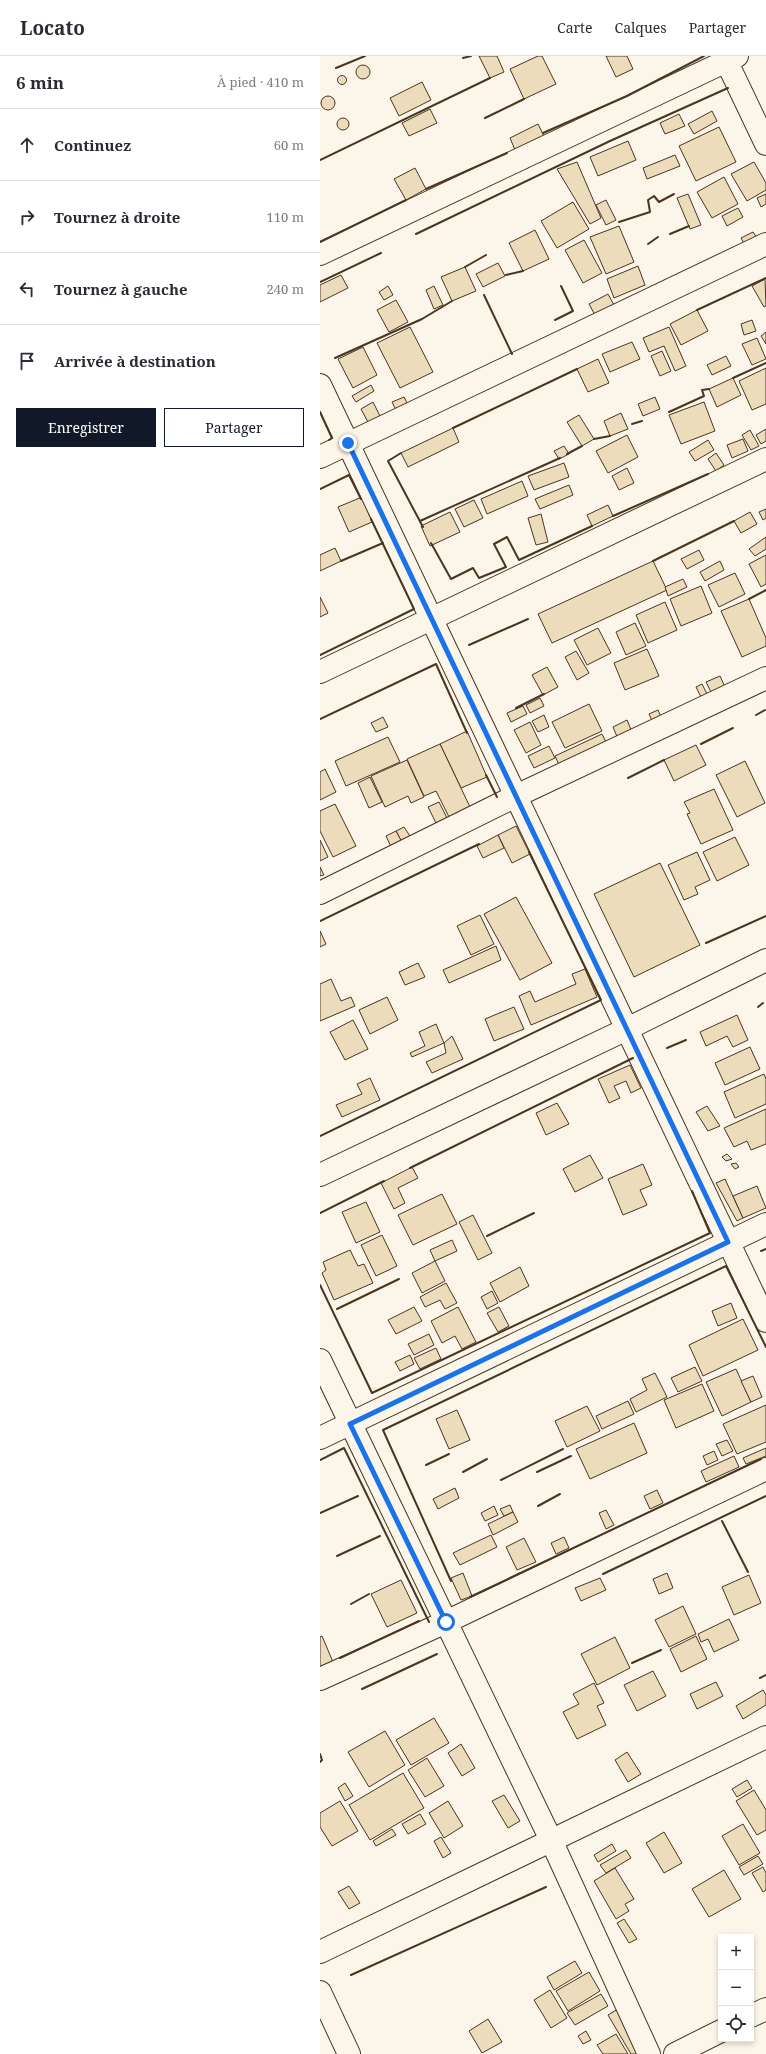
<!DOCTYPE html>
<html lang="fr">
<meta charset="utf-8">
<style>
body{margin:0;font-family:"Noto Serif",serif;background:#f7f7f7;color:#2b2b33}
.controls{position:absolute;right:12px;bottom:12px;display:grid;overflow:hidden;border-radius:0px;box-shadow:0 2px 6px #0003}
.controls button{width:36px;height:36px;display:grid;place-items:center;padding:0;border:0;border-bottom:1px solid #e1e1e2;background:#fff;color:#2b2b33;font:20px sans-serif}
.stop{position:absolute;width:12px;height:12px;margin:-9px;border:3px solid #1a73e8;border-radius:50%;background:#fff}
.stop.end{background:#1a73e8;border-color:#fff;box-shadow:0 1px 4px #0008}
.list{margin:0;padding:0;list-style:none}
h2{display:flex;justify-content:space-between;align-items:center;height:52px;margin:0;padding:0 16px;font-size:17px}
h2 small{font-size:13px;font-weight:400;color:#7c7c81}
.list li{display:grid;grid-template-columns:26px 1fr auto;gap:12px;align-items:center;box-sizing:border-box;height:72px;padding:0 16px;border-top:1px solid #e1e1e2}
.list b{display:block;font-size:15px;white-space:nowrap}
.list em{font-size:13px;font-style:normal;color:#7c7c81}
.actions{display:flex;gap:8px;padding:12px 16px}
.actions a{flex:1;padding:9px 0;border:1px solid #111827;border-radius:0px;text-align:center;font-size:14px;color:#111827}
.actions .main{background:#111827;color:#fff}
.icon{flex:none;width:22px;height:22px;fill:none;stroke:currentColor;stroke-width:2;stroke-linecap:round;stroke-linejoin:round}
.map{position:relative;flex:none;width:446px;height:1998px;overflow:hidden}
header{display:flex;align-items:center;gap:24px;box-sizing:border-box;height:56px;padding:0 20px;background:#fff;border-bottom:1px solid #e1e1e2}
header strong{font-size:19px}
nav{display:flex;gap:22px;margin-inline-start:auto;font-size:14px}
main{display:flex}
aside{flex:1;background:#fff}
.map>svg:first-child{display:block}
</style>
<header>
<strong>Locato</strong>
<nav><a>Carte</a><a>Calques</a><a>Partager</a></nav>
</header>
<main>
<aside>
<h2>6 min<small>À pied · 410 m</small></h2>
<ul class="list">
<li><svg class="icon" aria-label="ahead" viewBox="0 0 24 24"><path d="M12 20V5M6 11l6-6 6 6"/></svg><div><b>Continuez</b></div><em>60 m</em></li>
<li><svg class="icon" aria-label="right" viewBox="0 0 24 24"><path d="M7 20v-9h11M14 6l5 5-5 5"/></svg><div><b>Tournez à droite</b></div><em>110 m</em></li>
<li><svg class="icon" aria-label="left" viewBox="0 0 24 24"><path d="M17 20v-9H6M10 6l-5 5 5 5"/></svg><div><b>Tournez à gauche</b></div><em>240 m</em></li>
<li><svg class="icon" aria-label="arrive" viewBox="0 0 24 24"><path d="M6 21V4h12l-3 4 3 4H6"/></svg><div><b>Arrivée à destination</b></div></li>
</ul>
<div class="actions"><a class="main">Enregistrer</a><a>Partager</a></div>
</aside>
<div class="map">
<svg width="446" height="1998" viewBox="0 0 446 1998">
<rect width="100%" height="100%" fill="#fbf6e9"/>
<!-- building -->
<g fill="#ecdcbc" stroke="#4a3520">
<path d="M159,0H177L184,16L170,22Z"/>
<path d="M218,0H222L236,28L204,43L190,13Z"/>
<path d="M286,0H307L313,13L296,21Z"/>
<circle cx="43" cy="16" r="7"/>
<circle cx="22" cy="24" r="4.5"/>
<path d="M102,26L111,44L79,60L70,42Z"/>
<circle cx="8" cy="47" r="7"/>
<path d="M110,53L117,67L89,80L82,67Z"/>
<path d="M392,55L397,65L374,78L368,68Z"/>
<path d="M359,58L365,70L345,78L340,67Z"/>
<circle cx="23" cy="68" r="6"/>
<path d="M218,68L224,80L195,94L190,82Z"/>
<path d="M399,71L416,106L376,125L359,90Z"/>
<path d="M308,85L316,104L278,120L270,101Z"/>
<path d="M355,99L360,110L327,123L323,112Z"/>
<path d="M257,106L281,162L270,168L237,113Z"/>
<path d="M434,106L446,127V134L427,145L411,118Z"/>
<path d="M95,112L106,133L86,144L74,123Z"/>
<path d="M404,121L418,148L392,162L377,136Z"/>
<path d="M368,138L381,169L370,173L357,142Z"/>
<path d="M446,138V148L441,151L437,142Z"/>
<path d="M286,144L296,164L286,169L276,149Z"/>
<path d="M253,146L269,173L237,192L221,165Z"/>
<path d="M418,152L423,161L407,170L402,160Z"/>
<path d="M299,170L314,206L286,218L270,181Z"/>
<path d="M215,174L229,203L203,215L189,187Z"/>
<path d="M433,176L437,182L425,189L421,182Z"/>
<path d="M264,184L282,217L263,227L245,194Z"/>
<path d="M178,207L185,220L163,231L156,218Z"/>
<path d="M318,210L325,229L294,242L287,223Z"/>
<path d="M145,211L156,235L132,245L121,221Z"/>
<path d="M21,219L28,232L0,246V229Z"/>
<path d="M445,223L446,250L444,251L432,230Z"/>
<path d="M68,230L73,239L64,244L59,236Z"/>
<path d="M114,230L123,249L114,253L106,234Z"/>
<path d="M288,238L294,249L275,259L269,248Z"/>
<path d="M76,244L88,266L69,276L57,254Z"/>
<path d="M377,254L388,275L361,289L350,268Z"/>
<path d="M432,264L436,275L424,279L421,268Z"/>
<path d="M90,271L113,316L80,332L57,287Z"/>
<path d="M349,271L366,310L355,315L344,290L329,296L323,282Z"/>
<path d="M446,276V288L441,280Z"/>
<path d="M437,282L446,303L432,309L422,288Z"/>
<path d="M312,286L320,303L290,316L282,298Z"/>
<path d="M43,291L57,319L33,332L18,303Z"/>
<path d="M342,295L351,315L340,320L331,300Z"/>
<path d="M406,300L411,310L392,319L387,309Z"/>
<path d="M278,303L289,327L268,336L257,313Z"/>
<path d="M446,312V348L432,354L419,325Z"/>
<path d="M413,322L421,339L397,351L389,333Z"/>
<path d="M51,329L54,335L36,346L32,340Z"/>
<path d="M84,341L88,349L76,354L72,346Z"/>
<path d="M335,341L340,353L323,360L318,348Z"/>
<path d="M53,346L61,362L49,368L41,353Z"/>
<path d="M384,346L395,375L361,388L349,359Z"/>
<path d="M301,357L308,373L290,380L284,365Z"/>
<path d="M259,359L274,383L262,390L247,366Z"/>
<path d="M133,372L139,386L88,411L81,397Z"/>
<path d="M446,373V385L441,388L436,379Z"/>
<path d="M430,374L439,390L431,394L422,379Z"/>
<path d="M307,379L318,401L288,417L276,395Z"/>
<path d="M423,383L428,395L412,402L407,389Z"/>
<path d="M388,384L394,394L375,405L369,396Z"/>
<path d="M244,390L249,398L239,403L234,395Z"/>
<path d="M396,397L404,409L396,415L388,403Z"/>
<path d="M244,407L249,421L214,434L208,420Z"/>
<path d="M307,412L314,427L299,434L292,420Z"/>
<path d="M202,425L208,440L167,458L161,443Z"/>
<path d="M249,429L253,439L220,453L215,443Z"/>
<path d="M42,441L52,466L29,476L18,451Z"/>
<path d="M154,444L163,462L144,471L135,453Z"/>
<path d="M288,449L293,460L272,470L267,459Z"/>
<path d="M446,453V462L443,464L439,456Z"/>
<path d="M130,456L140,476L110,490L101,470Z"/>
<path d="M430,456L437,468L421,477L414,465Z"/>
<path d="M221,458L228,486L216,489L208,462Z"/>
<path d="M446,481V493L435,500L429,493Z"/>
<path d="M15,492L21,505L0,515V499Z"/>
<path d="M379,494L384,504L367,513L361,503Z"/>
<path d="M446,499V528L441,531L429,508Z"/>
<path d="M333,505L347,534L232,587L218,558Z"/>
<path d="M400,505L404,514L385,525L380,516Z"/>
<path d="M415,517L425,538L399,551L388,529Z"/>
<path d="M363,523L367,531L348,540L345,531Z"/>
<path d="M381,530L392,557L361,570L350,543Z"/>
<path d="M0,541L8,557L0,561Z"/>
<path d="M429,543L446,582V590L422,601L401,555Z"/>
<path d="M345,546L357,574L328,587L316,559Z"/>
<path d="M315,567L326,590L306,599L296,576Z"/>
<path d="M278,572L291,597L267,609L254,584Z"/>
<path d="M327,593L339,620L305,634L294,607Z"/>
<path d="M256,595L269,617L257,624L245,601Z"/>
<path d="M227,611L238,631L223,639L212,619Z"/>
<path d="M400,620L405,631L392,638L386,626Z"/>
<path d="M382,628L388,640L382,643L376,631Z"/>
<path d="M220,642L224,650L210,657L206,649Z"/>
<path d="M269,648L282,675L245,692L232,666Z"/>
<path d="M203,650L207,658L191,666L187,657Z"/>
<path d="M338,654L342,663L333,667L329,658Z"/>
<path d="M224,659L229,671L218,676L212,665Z"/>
<path d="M63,661L68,671L56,676L51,667Z"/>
<path d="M307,664L312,676L298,683L293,671Z"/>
<path d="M210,666L221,689L206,697L194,674Z"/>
<path d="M147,675L167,721L141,732L120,688Z"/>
<path d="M282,678L287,688L240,711L235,700Z"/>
<path d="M68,681L80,706L26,730L15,705Z"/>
<path d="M120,688L150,751L129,761L116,735L104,740L87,703Z"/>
<path d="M376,689L386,709L354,725L344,704Z"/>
<path d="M229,690L235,702L214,712L208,700Z"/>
<path d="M87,704L104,741L91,747L88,740L65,751L51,720Z"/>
<path d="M425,705L445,747L417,761L396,719Z"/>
<path d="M5,713L16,736L0,744V716Z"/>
<path d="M50,721L62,746L49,752L38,727Z"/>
<path d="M394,733L413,774L381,788L367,758L370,757L364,746Z"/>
<path d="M119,746L128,764L117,769L108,751Z"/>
<path d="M15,748L36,790L13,801L0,775V755Z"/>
<path d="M196,770L210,798L192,807L178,779Z"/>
<path d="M84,771L92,783L83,788L76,775Z"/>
<path d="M76,775L83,788L72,793L66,780Z"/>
<path d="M178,779L184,792L163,802L157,790Z"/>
<path d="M415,781L429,809L397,825L383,796Z"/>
<path d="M0,784L8,801L0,805Z"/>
<path d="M377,796L390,824L375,831L378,838L364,844L348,809Z"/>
<path d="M340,807L380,889L314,921L274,838Z"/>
<path d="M0,811L4,819L0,820Z"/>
<path d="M196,841L232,907L200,924L164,858Z"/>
<path d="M160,859L174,888L151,899L137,870Z"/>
<path d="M0,875L6,888L0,891Z"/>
<path d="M176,890L181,904L129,927L123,914Z"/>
<path d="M98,907L105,921L85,929L79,916Z"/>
<path d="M265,913L277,941L211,969L199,940L210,935L215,946L256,928L252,918Z"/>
<path d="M11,923L21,945L31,941L35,950L0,965V928Z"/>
<path d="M67,941L78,964L50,978L39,954Z"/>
<path d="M194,951L204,973L174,985L165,963Z"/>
<path d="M417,959L428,984L413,991L407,980L386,990L380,976Z"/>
<path d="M33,964L48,993L25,1004L10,976Z"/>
<path d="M116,968L124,987L92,1001L90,997L105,990L99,976Z"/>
<path d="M132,980L143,1003L112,1017L106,1006L126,997L124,987Z"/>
<path d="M430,991L440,1013L405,1029L395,1007Z"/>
<path d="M310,1009L321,1032L311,1037L306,1025L294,1030L300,1042L289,1047L278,1023Z"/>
<path d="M444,1018L446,1023V1048L415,1062L404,1036Z"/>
<path d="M50,1022L60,1044L22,1061L16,1049L42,1038L37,1028Z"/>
<path d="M237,1047L249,1068L226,1079L216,1057Z"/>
<path d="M387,1050L400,1070L388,1075L376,1056Z"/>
<path d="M446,1053V1088L431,1094L427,1085L414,1091L404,1072Z"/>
<path d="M407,1098L412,1103L406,1105L402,1101Z"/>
<path d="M270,1099L283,1122L255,1136L243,1113Z"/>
<path d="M416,1107L419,1111L415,1113L411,1108Z"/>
<path d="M323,1108L332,1129L320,1134L327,1149L303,1159L288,1123Z"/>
<path d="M92,1111L98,1122L78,1132L85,1147L74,1153L61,1127Z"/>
<path d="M405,1123L423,1162L417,1165L396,1127Z"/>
<path d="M437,1130L446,1152L423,1162L413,1140Z"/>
<path d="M122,1138L137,1168L93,1189L78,1159Z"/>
<path d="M46,1146L60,1176L36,1187L22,1156Z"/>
<path d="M153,1159L172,1197L158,1204L139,1166Z"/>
<path d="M62,1179L77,1210L56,1220L41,1189Z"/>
<path d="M132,1184L137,1195L115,1205L110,1194Z"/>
<path d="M30,1194L38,1210L44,1208L53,1227L14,1244L2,1217L6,1214L3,1206Z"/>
<path d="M115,1205L125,1225L102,1237L92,1217Z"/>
<path d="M200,1211L209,1230L180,1246L170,1227Z"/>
<path d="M126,1227L137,1247L125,1253L120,1244L105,1251L100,1241Z"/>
<path d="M172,1235L178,1247L167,1253L161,1241Z"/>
<path d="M411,1247L417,1262L398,1270L392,1255Z"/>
<path d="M94,1251L102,1265L76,1278L68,1264Z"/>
<path d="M138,1251L156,1286L142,1293L135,1280L122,1287L111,1265Z"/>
<path d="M179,1251L189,1270L178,1276L167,1257Z"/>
<path d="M423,1263L438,1294L383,1320L369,1289Z"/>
<path d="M109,1278L114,1289L94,1299L88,1288Z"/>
<path d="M116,1292L121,1303L100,1313L94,1302Z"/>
<path d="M90,1299L94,1308L80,1315L75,1306Z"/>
<path d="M375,1311L382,1325L358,1336L351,1322Z"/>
<path d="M416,1313L431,1346L402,1360L386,1326Z"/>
<path d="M335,1317L347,1341L316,1356L310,1343L327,1334L322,1323Z"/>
<path d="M433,1320L442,1341L431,1346L421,1325Z"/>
<path d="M382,1328L394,1355L356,1372L344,1344Z"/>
<path d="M308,1345L314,1358L282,1373L276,1360Z"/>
<path d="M446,1349V1386L417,1398L403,1368Z"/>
<path d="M267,1350L280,1375L247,1391L235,1365Z"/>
<path d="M137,1354L150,1384L129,1393L116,1363Z"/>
<path d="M314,1367L327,1397L270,1423L256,1393Z"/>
<path d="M407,1384L413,1395L402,1400L396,1388Z"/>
<path d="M446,1392V1400L426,1408L423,1402Z"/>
<path d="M394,1395L398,1404L387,1409L383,1400Z"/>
<path d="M414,1400L419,1411L386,1426L381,1415Z"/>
<path d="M135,1432L139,1442L118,1453L113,1443Z"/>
<path d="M337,1434L343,1447L330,1453L324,1440Z"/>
<path d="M190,1449L193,1456L184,1460L180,1453Z"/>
<path d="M174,1450L178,1459L165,1465L161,1457Z"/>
<path d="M286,1454L294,1469L286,1473L279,1457Z"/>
<path d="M193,1456L198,1466L173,1479L168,1468Z"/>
<path d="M171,1479L177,1491L140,1509L133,1497Z"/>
<path d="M244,1481L249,1492L236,1498L231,1487Z"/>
<path d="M204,1482L216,1506L197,1514L186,1491Z"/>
<path d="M143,1517L152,1540L141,1544L131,1522Z"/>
<path d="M347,1517L353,1532L339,1538L333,1523Z"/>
<path d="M429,1519L441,1547L414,1559L402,1531Z"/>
<path d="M280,1522L286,1534L261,1545L255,1532Z"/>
<path d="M81,1524L97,1557L67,1571L51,1538Z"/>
<path d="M363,1550L376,1578L349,1591L335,1564Z"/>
<path d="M409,1563L419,1584L394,1596L388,1583L381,1586L378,1578Z"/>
<path d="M2,1580L13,1606L0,1612V1581Z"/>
<path d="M376,1580L387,1603L361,1616L350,1593Z"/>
<path d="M295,1581L310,1612L277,1629L261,1598Z"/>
<path d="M333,1615L346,1640L317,1655L304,1629Z"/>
<path d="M396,1626L403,1640L377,1653L370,1638Z"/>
<path d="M274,1627L284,1647L277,1650L286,1669L257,1683L243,1656L259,1648L253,1638Z"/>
<path d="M443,1634L446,1639V1649L423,1663L416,1650Z"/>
<path d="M114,1662L129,1687L91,1709L76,1684Z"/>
<path d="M65,1675L85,1709L49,1731L28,1696Z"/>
<path d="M141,1688L155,1712L142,1720L128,1697Z"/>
<path d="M307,1696L321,1718L308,1726L295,1704Z"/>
<path d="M107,1702L124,1730L105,1741L88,1714Z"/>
<path d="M83,1717L104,1752L50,1784L29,1749Z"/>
<path d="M427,1724L432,1732L417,1741L412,1733Z"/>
<path d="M25,1727L33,1740L25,1745L18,1732Z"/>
<path d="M434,1734L446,1754V1774L437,1779L416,1745Z"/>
<path d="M184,1739L200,1765L188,1772L172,1745Z"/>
<path d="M20,1745L38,1775L12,1790L0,1771V1757Z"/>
<path d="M128,1745L143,1770L124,1782L109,1757Z"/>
<path d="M100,1758L106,1768L88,1778L82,1768Z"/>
<path d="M423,1768L440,1797L419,1809L402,1780Z"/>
<path d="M72,1773L76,1779L56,1790L53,1785Z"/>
<path d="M344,1776L362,1807L344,1817L326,1787Z"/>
<path d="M121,1781L131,1797L123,1802L114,1785Z"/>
<path d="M292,1788L296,1795L278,1806L274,1799Z"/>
<path d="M306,1794L311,1802L286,1817L280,1809Z"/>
<path d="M438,1800L443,1808L424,1819L419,1811Z"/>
<path d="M443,1811L446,1817V1834L443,1836L432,1817Z"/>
<path d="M295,1812L314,1843L305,1848L309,1855L296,1863L274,1825Z"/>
<path d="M404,1814L421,1843L389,1861L372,1833Z"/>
<path d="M29,1830L40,1847L29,1853L18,1836Z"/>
<path d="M304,1863L317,1883L309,1887L297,1867Z"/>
<path d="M255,1905L262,1917L234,1934L227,1921Z"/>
<path d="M269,1916L280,1935L248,1955L236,1935Z"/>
<path d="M230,1934L247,1962L231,1972L214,1944Z"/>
<path d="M281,1938L288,1950L255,1969L247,1957Z"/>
<path d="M298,1953L323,1994L316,1998H311L288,1959Z"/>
<path d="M168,1963L182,1986L162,1997L149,1975Z"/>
<path d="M266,1975L271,1984L263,1988L258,1980Z"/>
<path d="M296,1978L308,1998H283L277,1989Z"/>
</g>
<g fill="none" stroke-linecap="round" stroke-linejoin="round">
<defs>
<g id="street">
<path d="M404,0L446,88"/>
<path d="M0,198L417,0"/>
<path d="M0,329L446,1265"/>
<path d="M0,401L446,188"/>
<path d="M0,616L446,403"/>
<path d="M0,837L196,740L446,622"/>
<path d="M0,1119L307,973L446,904"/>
<path d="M0,1304L231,1784L329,1998"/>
<path d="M0,1382L446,1168"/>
<path d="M0,1623L126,1566L446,1413"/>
<path d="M0,1896L446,1681"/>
<path d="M0,1936L29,1998"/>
<path d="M431,1960L446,1953"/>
<path d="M355,1998L401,1975"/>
</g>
</defs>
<!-- street casing -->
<use href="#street" stroke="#4a3520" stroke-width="24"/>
<!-- street -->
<use href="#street" stroke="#fbf6e9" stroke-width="22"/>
<!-- wall -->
<g stroke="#4a3520" stroke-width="2">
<path d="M143,2L151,0"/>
<path d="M16,12L45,0"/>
<path d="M165,62L204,43"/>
<path d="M223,77L307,40L384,0"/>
<path d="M0,104L170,22"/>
<path d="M106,133L187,97"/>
<path d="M299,166L330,156L328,144L334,140L339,146L354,138"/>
<path d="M96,178L290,85L408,32"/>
<path d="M350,178L369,170"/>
<path d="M0,186L86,144"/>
<path d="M328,188L338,181"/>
<path d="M145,211L166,199"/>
<path d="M186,219L203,215"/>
<path d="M0,226L61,197"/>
<path d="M164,239L192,298"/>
<path d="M377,254L446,222"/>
<path d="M235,264L253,255L241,230"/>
<path d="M15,302L102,263L132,245"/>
<path d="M413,322L446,307"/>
<path d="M0,356L12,382L9,384"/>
<path d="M349,356L384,340L382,334L389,333"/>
<path d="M312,368L322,365"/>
<path d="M133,372L257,313"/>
<path d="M274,383L290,380"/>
<path d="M81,397L68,405L103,471"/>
<path d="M247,398L262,390"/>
<path d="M0,433L29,419L41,443"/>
<path d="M293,460L388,418"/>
<path d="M100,465L240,402"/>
<path d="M111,487L131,523L153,512L159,522L186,511L174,488L187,481L199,504L272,470"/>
<path d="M21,505L63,487"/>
<path d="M333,505L414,465"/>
<path d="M429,543L446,534"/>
<path d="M149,589L208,563"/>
<path d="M0,599L94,553L51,463"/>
<path d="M196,652L224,638"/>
<path d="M436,659L445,654"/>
<path d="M0,663L116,608L147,677"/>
<path d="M381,688L413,672"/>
<path d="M166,719L177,741"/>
<path d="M308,722L344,704"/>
<path d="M0,865L159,788"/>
<path d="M386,887L446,860"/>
<path d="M438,951L443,947"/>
<path d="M347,992L366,984"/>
<path d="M0,1080L281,944L209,796"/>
<path d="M90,1112L313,1002"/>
<path d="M0,1157L64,1125"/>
<path d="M167,1180L214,1157"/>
<path d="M441,1195L446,1193"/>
<path d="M0,1229L52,1337L390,1177L372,1135"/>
<path d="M17,1253L79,1223"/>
<path d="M0,1404L24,1392L109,1566"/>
<path d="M106,1409L129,1398"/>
<path d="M143,1416L167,1403"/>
<path d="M217,1416L251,1400"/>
<path d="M181,1424L243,1393"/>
<path d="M218,1450L240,1438"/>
<path d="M0,1457L38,1440"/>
<path d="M402,1465L428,1516"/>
<path d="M17,1500L60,1480"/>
<path d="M283,1518L446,1440"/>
<path d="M131,1525L63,1374L406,1210L446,1291"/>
<path d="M150,1541L441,1403"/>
<path d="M31,1548L49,1538"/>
<path d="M20,1602L99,1565"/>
<path d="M312,1607L341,1594"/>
<path d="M440,1622L446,1619"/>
<path d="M42,1633L117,1598"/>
<path d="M0,1698L2,1704L0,1706"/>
<path d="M31,1919L226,1831"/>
</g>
</g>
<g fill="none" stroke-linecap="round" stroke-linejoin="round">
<!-- route -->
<path stroke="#1a73e8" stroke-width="5" d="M28,387L408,1186L30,1368L126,1566"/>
</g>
</svg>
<div class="controls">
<button>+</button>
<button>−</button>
<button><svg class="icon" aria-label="locate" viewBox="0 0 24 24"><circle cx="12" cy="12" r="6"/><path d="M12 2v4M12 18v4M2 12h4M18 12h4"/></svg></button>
</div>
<div class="stop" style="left:126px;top:1566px"></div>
<div class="stop end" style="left:28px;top:387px"></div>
</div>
</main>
